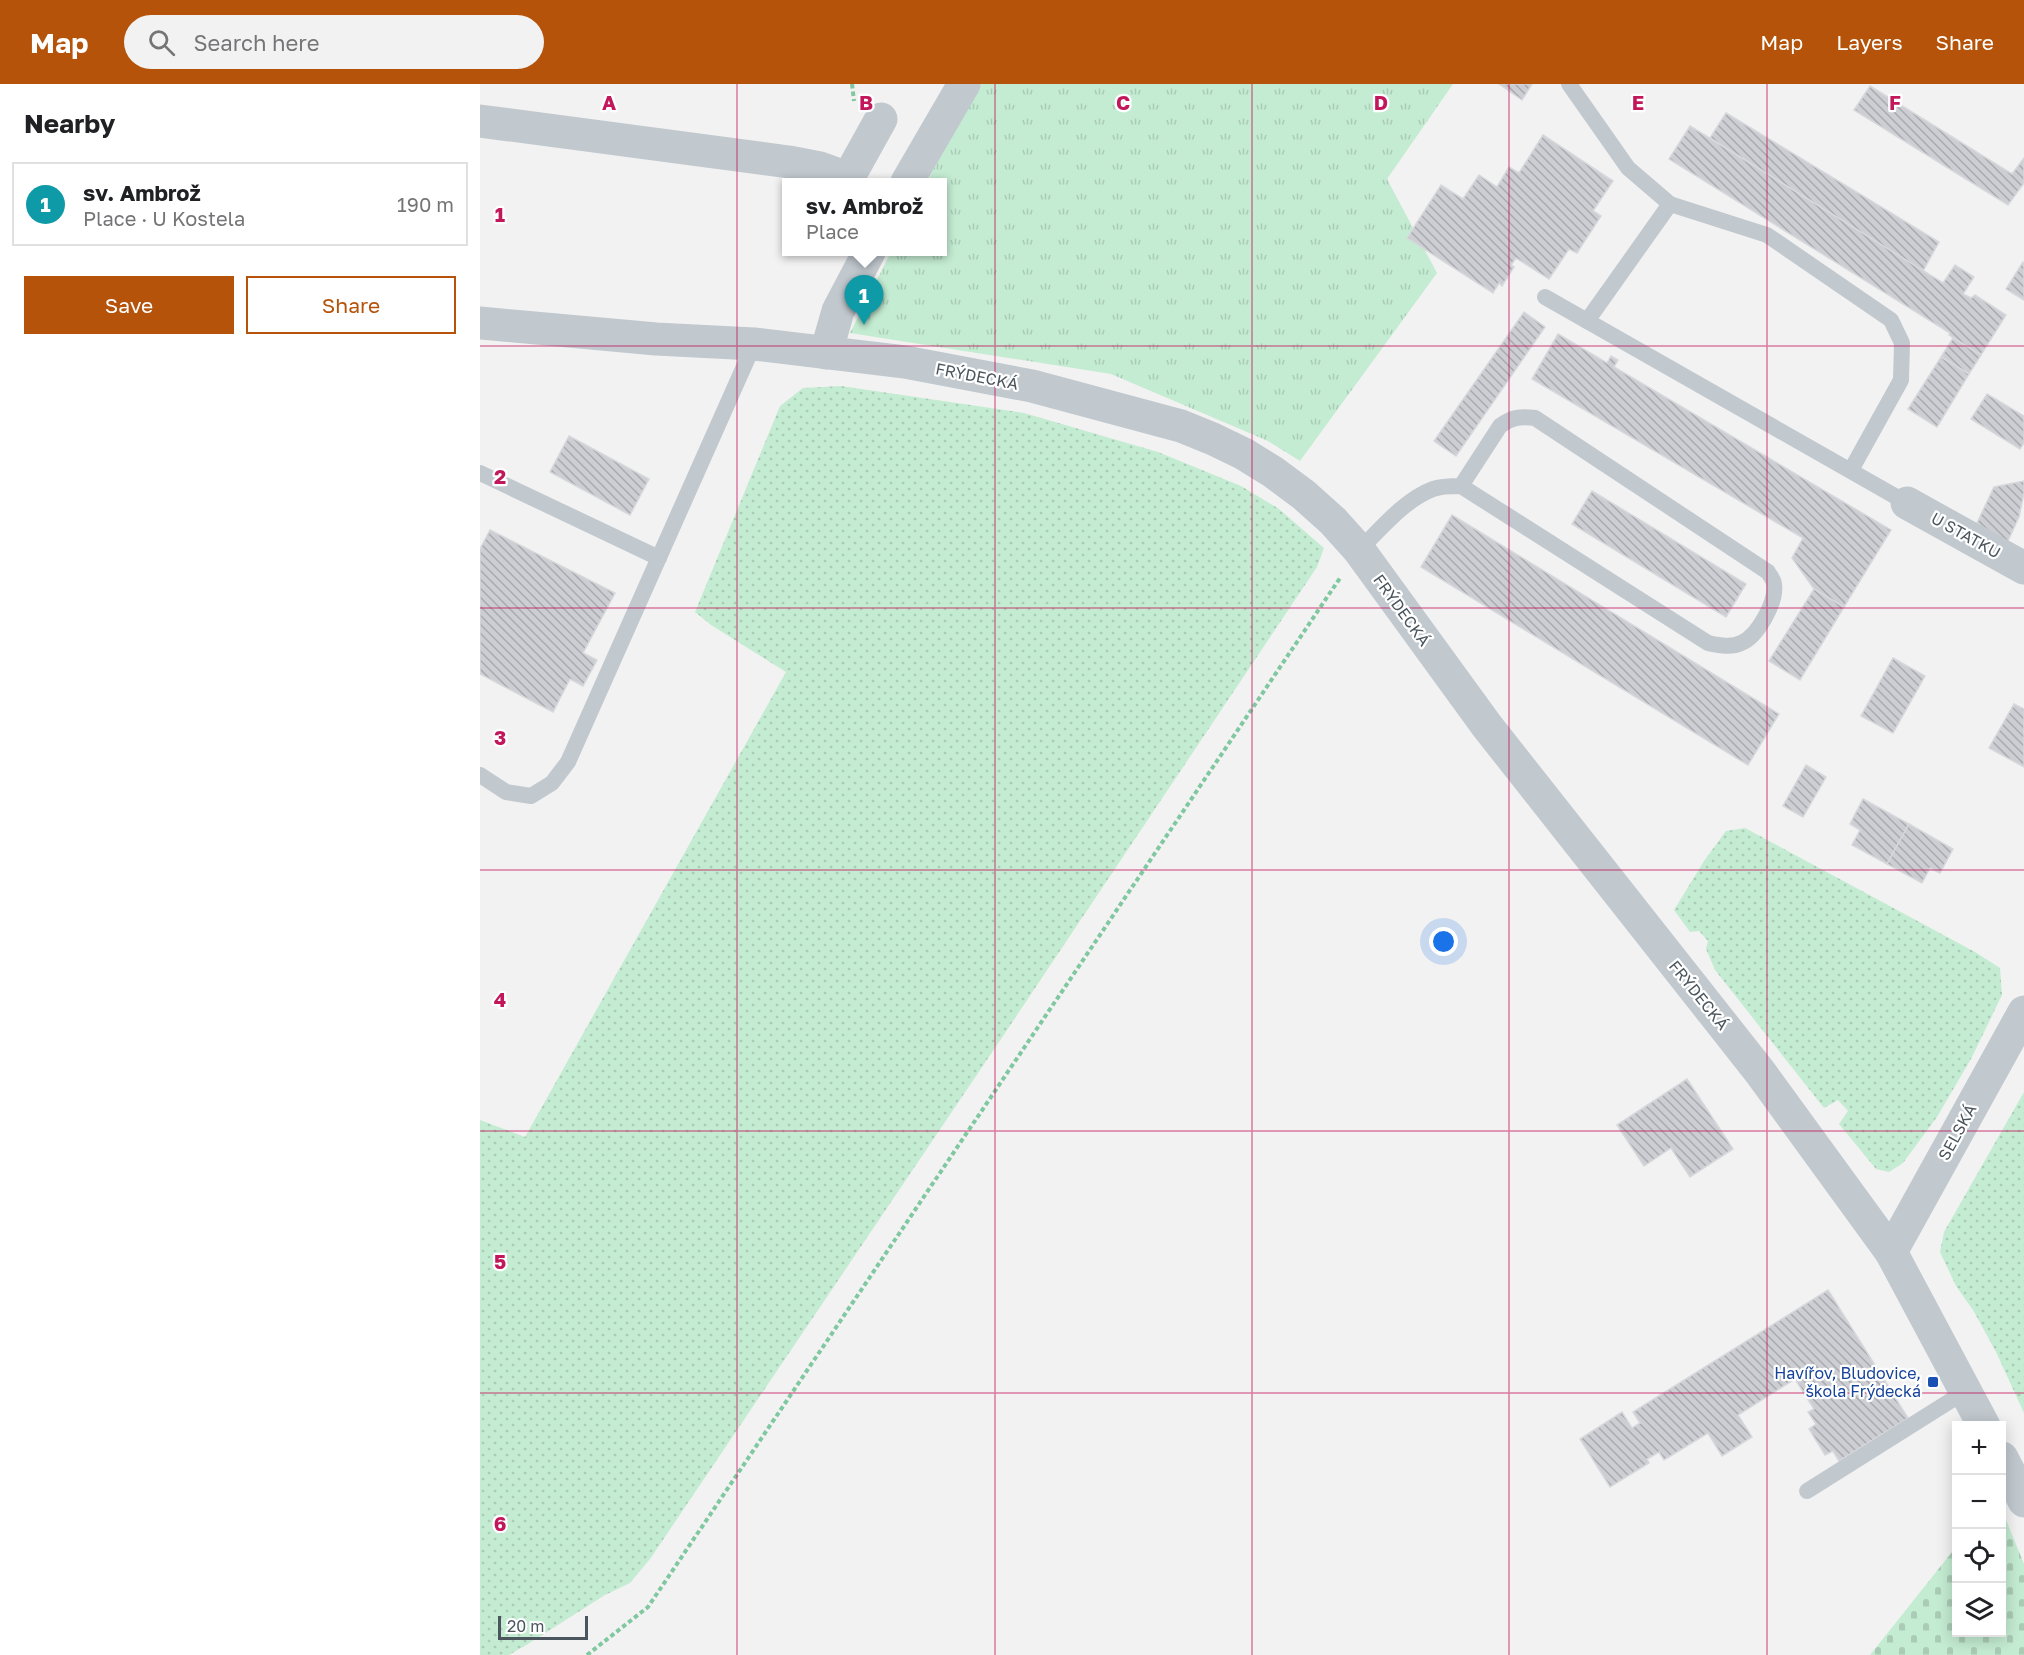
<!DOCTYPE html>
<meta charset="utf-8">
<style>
body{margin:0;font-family:"Golos Text",sans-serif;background:#f2f2f2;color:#202124}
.controls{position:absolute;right:18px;bottom:18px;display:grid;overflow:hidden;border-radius:0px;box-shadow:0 3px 15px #0003}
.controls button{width:54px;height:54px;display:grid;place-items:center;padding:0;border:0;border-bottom:2px solid #e0e0e0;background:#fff;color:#202124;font:30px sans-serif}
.scale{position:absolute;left:18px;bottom:15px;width:90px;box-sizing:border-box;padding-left:6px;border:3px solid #4b555d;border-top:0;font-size:16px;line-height:21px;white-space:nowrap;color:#4b555d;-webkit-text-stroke:4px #fff;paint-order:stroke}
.you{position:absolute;left:964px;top:858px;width:21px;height:21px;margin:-15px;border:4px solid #fff;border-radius:50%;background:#1a73e8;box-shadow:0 0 0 9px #1a73e833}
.badge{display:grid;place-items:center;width:39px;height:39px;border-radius:50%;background:#b45309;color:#fff;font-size:20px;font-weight:700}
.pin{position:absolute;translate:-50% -50px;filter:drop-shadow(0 2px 3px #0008)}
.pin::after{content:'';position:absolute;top:32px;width:21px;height:18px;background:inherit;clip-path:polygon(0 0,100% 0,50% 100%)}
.popup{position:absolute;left:302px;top:94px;width:165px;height:78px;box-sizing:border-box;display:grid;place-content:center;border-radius:0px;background:#fff;filter:drop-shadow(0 2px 4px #0005);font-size:20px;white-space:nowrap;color:#757577}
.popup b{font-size:22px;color:#202124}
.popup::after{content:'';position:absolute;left:50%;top:100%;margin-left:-12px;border:12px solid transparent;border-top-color:#fff}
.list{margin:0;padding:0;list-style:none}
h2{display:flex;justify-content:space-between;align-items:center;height:78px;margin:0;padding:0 24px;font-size:26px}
h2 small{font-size:20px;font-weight:400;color:#757577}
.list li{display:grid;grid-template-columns:39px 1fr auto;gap:18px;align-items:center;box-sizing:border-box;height:84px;margin:0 12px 12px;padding:0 12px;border:2px solid #e0e0e0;border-radius:0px}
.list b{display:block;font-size:22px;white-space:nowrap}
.list p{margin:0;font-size:20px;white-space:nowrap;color:#757577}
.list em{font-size:20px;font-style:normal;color:#757577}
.actions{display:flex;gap:12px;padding:18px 24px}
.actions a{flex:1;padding:14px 0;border:2px solid #b45309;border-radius:0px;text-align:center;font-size:21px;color:#b45309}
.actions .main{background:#b45309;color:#fff}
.icon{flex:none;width:33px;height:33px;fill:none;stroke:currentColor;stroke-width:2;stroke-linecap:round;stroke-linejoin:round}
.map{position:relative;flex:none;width:1544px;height:1571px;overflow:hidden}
header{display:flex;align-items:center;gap:36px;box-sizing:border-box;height:84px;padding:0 30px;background:#b45309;color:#fff}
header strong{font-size:28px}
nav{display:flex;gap:33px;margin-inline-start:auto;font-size:21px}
.search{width:420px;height:54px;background:#f2f2f2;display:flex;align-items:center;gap:15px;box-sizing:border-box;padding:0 21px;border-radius:33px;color:#757577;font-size:22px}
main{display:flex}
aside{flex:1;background:#fff}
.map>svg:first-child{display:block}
</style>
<header>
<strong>Map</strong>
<div class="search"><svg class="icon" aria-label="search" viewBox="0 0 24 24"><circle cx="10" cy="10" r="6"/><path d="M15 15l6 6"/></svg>Search here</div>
<nav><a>Map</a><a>Layers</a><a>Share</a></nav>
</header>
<main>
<aside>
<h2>Nearby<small></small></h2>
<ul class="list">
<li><span class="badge" style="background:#0f9aa8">1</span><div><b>sv. Ambrož</b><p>Place · U Kostela</p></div><em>190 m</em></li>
</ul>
<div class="actions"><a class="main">Save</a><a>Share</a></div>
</aside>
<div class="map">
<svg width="1544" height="1571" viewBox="0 0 1544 1571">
<defs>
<pattern id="grass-dots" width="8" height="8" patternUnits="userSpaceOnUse" patternTransform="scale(1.5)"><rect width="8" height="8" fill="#c4ecd2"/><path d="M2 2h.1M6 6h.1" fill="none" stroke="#aaccb7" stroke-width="1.8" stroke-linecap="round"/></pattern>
<pattern id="cemetery-stones" width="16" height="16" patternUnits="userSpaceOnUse" patternTransform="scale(1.5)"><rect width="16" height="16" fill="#c4ecd2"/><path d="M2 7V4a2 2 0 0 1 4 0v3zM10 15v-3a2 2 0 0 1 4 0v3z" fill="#aaccb7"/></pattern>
<pattern id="park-tufts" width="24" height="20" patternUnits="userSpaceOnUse" patternTransform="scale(1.5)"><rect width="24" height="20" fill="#c4ecd2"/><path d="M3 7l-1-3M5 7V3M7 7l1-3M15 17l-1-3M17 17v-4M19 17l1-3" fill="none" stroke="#aaccb7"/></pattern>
<pattern id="building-back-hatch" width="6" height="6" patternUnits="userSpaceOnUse" patternTransform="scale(1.5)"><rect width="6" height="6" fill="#ccced3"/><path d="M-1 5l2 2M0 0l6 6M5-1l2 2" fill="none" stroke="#a8aaae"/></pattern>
</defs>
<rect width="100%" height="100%" fill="#f3f2f2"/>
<!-- grass -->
<g fill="url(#grass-dots)">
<path d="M361,302L544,329L678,368L761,402L799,425L844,464L837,483L519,958L170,1475L150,1499L125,1511L48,1560L29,1571H0V1036L45,1053L306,588L231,541L215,528L300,322L323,304Z"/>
<path d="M1265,744L1495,868L1520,884L1522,911L1492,973L1457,1033L1423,1079L1409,1088L1396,1085L1359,1040L1368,1027L1358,1016L1344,1024L1235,886L1226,865L1228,857L1219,847L1210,848L1194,826L1224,777L1246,747Z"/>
<path d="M1544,1008V1329L1516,1268L1493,1226L1476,1202L1460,1168L1464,1148Z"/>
</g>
<!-- cemetery -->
<path fill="url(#cemetery-stones)" d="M1522,1426L1544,1480V1571H1390L1476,1463V1548H1522Z"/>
<!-- park -->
<path fill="url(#park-tufts)" d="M497,0H973L907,95L957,189L820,377L788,357L631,290L370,249L411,168H462V98H447Z"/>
<!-- building -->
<g fill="url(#building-back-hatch)" stroke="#d6d8dc" stroke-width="1.5">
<path d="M1019,0H1052L1042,16Z"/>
<path d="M1390,2L1532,90L1544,74V99L1528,121L1374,26Z"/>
<path d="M1246,29L1459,158L1443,187L1230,54Z"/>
<path d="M1210,42L1463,199L1475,181L1494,193L1483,210L1491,214L1495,211L1526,231L1501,271L1469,251L1470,249L1189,75Z"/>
<path d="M1063,51L1133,97L1113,127L1121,132L1097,169L1089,165L1069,195L1036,174L1031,181L1034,183L1022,202L1019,199L1013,209L927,154L961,101L983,115L999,91L1017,103L1029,83L1039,89Z"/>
<path d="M1543,178L1544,179V216L1526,205Z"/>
<path d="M1044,228L1065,243L976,372L954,357Z"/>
<path d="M1078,250L1127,279L1131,272L1138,276L1134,283L1411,446L1364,523L1334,505L1312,474L1323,454L1052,295Z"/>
<path d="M1473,254L1501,271L1489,290L1461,273Z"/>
<path d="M1461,273L1489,290L1457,343L1428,325Z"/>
<path d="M1507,310L1544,332V359L1540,365L1491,335Z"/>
<path d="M89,352L169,395L150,431L70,388Z"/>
<path d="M1544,397V409L1539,433L1527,459L1497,439L1514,403Z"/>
<path d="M1112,407L1266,500L1246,533L1092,440Z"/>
<path d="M972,431L1299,630L1268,681L941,483Z"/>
<path d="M10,446L135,509L103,569L117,576L103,602L90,595L73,628L0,590V465Z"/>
<path d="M1334,505L1364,523L1320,596L1289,577Z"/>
<path d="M1413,574L1445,592L1413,649L1381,632Z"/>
<path d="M1534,620L1544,625V683L1509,664Z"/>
<path d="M1326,681L1346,693L1323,733L1303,722Z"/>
<path d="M1383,715L1429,740L1407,780L1372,761L1380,746L1370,740Z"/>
<path d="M1429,740L1473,765L1460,789L1450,784L1442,799L1407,780Z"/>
<path d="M1207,995L1253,1065L1210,1093L1191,1064L1164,1082L1137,1041Z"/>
<path d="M1348,1206L1428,1334L1359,1377L1353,1367L1345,1371L1329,1345L1336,1340L1328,1328L1334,1325L1315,1295L1258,1331L1272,1353L1242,1372L1228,1349L1184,1376L1179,1368L1167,1375L1169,1379L1130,1403L1100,1355L1142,1328L1152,1344L1160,1339L1153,1328Z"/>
</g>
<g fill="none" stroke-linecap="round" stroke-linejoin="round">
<!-- path -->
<g stroke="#7fc8a0" stroke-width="4" stroke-dasharray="4.5 3" stroke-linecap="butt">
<path d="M372,0L374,17"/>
<path d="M107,1571L168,1523L860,494"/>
</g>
<!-- service -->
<g stroke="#c1c9cf" stroke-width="16">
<path d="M1089,0L1148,84L1190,120L1287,151L1411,236L1422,259L1421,296L1371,386"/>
<path d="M1065,213L1427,419"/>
<path d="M1107,237L1190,120"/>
<path d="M0,389L179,474"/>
<path d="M879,466C901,445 924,416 953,405C961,402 972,402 981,402L1228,559C1238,561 1251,564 1261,559C1277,553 1297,518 1294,500C1294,496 1290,492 1288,488L1055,334C1041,332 1032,333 1020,342L981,402"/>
<path d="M0,691L26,708L51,712L72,699L88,678L274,260"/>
<path d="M1327,1407L1486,1307"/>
</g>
<!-- minor -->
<g stroke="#c1c9cf" stroke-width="33">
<path d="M0,37L309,78L340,84L368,94"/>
<path d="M366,98L401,35"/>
<path d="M427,98L484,0"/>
<path d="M346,269L358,227L389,168"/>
<path d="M1427,419L1544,484"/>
<path d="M1411,1168L1544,928"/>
</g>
<!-- tertiary -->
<g stroke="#c1c9cf" stroke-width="33">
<path d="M0,239L176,255L274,260L425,278L552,302L701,342L733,355L764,370L793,388L824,411L853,437L879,466L1007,642L1280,988L1411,1168L1504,1342"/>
<path d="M1522,1374L1544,1417"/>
</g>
</g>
<!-- grid -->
<path fill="none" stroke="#c2185b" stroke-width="1.5" stroke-opacity="0.55" d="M257,0V1571M515,0V1571M772,0V1571M1029,0V1571M1287,0V1571M0,262H1544M0,524H1544M0,786H1544M0,1047H1544M0,1309H1544"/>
<!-- markers -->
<rect fill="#1a4fb4" stroke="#fff" stroke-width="2" x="1447" y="1292" width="12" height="12" rx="3"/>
<g text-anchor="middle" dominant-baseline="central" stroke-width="4.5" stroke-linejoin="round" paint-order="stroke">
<!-- street labels -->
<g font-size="16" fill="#4b555d" stroke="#fff">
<text transform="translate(497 292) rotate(11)">FRÝDECKÁ</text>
<text transform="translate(1486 451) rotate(29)">U STATKU</text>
<text transform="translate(922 526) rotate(54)">FRÝDECKÁ</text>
<text transform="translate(1219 911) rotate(51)">FRÝDECKÁ</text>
<text transform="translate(1477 1048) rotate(-61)">SELSKÁ</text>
</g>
<!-- transit labels -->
<g font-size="16" fill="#164399" stroke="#fff" text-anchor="end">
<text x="1441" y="1289">Havířov, Bludovice,<tspan x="1441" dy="18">škola Frýdecká</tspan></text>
</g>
</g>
<g font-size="20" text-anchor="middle" font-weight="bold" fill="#c2185b" stroke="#fff" stroke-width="4.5" stroke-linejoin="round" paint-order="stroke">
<text x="129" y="26">A</text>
<text x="386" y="26">B</text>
<text x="643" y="26">C</text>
<text x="901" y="26">D</text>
<text x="1158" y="26">E</text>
<text x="1415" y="26">F</text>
<text x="20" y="138">1</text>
<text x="20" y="400">2</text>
<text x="20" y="661">3</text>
<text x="20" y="923">4</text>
<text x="20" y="1185">5</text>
<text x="20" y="1447">6</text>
</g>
</svg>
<div class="controls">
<button>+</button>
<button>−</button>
<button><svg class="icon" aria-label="locate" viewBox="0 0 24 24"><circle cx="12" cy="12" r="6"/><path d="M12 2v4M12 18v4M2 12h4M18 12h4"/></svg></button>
<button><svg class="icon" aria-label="layers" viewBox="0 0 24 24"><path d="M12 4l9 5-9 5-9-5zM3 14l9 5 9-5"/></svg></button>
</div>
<div class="scale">20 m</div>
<div class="you"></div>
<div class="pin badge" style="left:384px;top:241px;background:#0f9aa8">1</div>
<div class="popup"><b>sv. Ambrož</b>Place</div>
</div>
</main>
